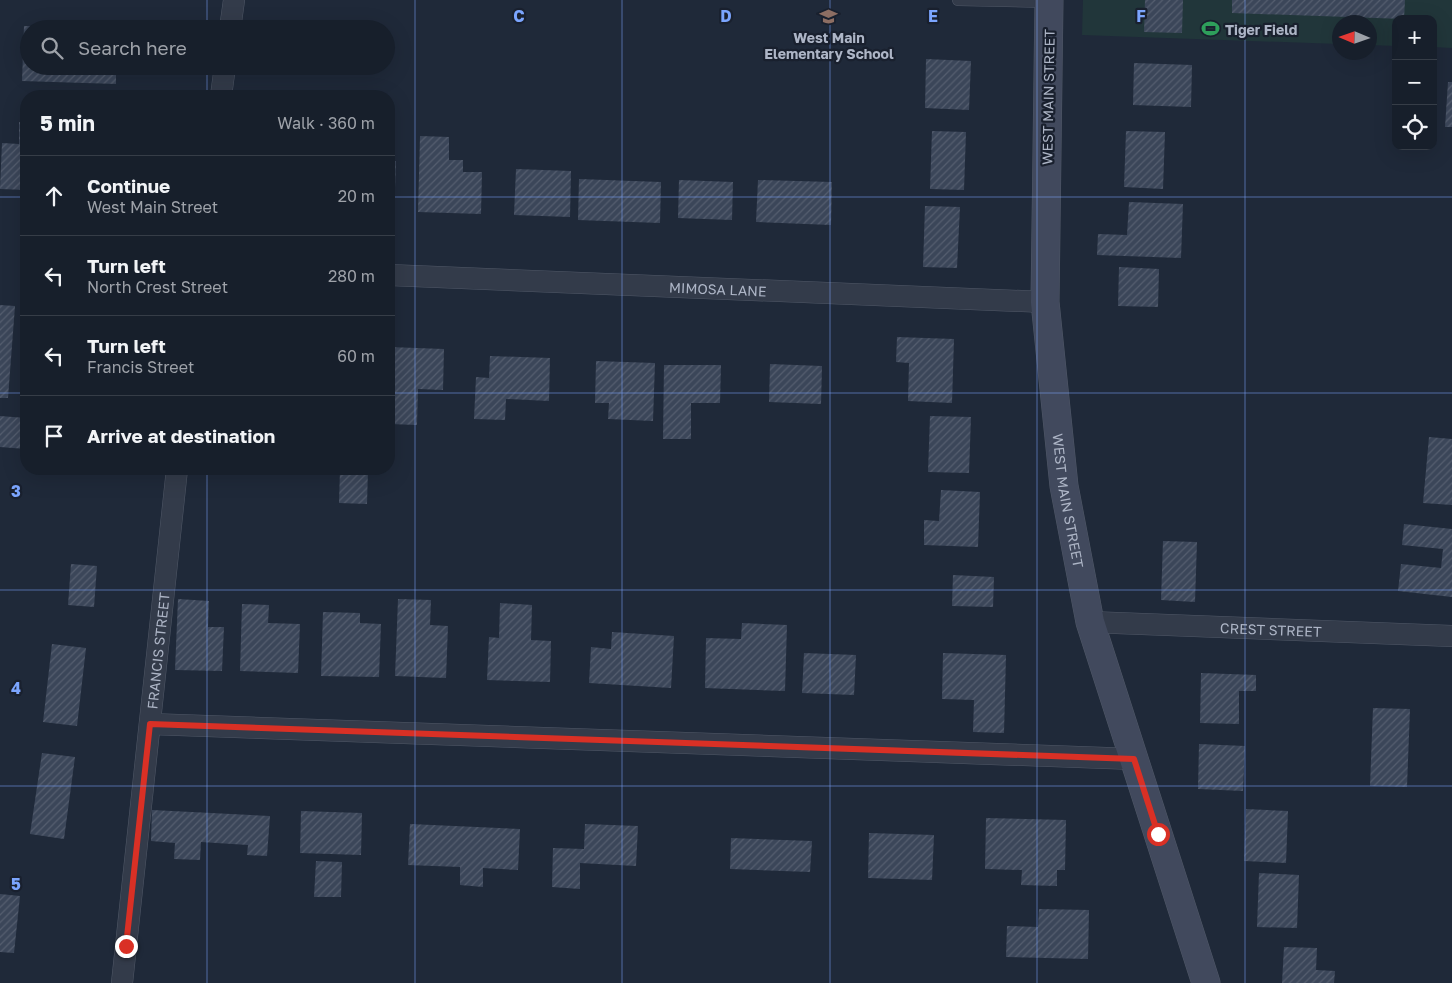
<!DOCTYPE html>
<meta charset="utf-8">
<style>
body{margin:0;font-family:"Golos Text",sans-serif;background:#202733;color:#f1f3f6}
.controls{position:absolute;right:15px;top:15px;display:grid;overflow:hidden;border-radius:10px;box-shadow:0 5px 20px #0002}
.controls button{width:45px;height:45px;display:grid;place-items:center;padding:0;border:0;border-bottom:1px solid #363d47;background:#171f2b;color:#f1f3f6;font:25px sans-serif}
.compass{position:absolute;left:1332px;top:15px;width:45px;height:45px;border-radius:50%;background:#171f2b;box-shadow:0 5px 20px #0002;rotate:272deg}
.stop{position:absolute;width:15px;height:15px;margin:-11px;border:4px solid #d93025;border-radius:50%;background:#fff}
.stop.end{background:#d93025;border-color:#fff;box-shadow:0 1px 5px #0008}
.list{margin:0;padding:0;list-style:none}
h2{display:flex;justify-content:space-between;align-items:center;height:65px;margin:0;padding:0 20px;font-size:21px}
h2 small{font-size:16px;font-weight:400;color:#9ea2a9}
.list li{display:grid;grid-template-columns:32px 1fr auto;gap:15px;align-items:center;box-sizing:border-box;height:80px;padding:0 20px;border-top:1px solid #363d47}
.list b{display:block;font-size:19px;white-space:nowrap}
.list p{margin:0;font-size:16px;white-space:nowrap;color:#9ea2a9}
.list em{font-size:16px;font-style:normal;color:#9ea2a9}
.icon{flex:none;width:28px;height:28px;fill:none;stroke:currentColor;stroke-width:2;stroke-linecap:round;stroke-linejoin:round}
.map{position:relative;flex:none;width:1452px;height:983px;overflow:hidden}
.search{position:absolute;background:#171f2b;box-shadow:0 5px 20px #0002;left:20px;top:20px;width:375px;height:55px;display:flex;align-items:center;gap:12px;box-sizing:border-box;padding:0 18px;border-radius:28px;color:#9ea2a9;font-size:19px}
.panel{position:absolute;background:#171f2b;box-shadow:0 5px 20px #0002;left:20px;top:90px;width:375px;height:385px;border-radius:20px}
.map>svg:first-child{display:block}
</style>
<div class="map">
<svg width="1452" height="983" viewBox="0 0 1452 983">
<defs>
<pattern id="building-hatch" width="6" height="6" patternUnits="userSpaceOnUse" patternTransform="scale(1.25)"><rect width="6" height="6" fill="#3b4659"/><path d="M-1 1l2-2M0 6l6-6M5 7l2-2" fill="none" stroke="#555e6f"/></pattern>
</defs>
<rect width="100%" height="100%" fill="#1f2939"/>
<!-- grass -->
<path fill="#21363a" d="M1083,0H1452V48L1433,47V19H1396V46L1370,45V22H1340L1339,44L1082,35Z"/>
<!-- building -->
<g fill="url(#building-hatch)">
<path d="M1145,0H1183L1182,33L1144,32Z"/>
<path d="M1232,0H1405L1404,19L1232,13Z"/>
<path d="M24,26L52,27L29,29V66H116V84L22,81Z"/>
<path d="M926,59L971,61L969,110L925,108Z"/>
<path d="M1134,63L1192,65L1191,107L1133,105Z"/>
<path d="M1448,82H1452V127H1445Z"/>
<path d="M19,122L26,123V190L0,189L2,143L19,144Z"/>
<path d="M932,131L966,132L964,190L930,189Z"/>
<path d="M1126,131L1165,132L1163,189L1124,187Z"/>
<path d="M420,136L449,137V160H463V172H482L481,214L418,212Z"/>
<path d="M389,161H396L394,214H389Z"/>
<path d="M516,169L571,171L570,217L514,215Z"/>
<path d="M579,179L661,182L660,223L578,220Z"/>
<path d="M679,180L733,182L732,220L678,218Z"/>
<path d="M758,180L832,182L831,225L756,222Z"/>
<path d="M1129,202L1183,204L1181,258L1097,255L1098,234L1127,235Z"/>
<path d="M925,206L960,207L957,268L923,267Z"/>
<path d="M1119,267L1159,269L1158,307L1118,306Z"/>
<path d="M0,305L15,306L8,398H0Z"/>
<path d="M897,337L954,339L952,403L908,401L909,363L896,362Z"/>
<path d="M389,347L444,349L443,390L418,389L417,425L389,424Z"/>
<path d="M490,356L550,358L549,401L506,399L505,420L474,419L476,377L489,378Z"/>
<path d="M596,361L655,363L653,421L608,419L609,403H595Z"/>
<path d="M770,364L822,366L821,404L769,402Z"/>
<path d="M664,365H721L720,403H691V439H663Z"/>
<path d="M0,416L26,418V449L0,447Z"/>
<path d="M930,416L971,417L969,473L928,472Z"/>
<path d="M1429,437L1452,439V505L1423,503Z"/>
<path d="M340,469H368L367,504L339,503Z"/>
<path d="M941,490L980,492L978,547L924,545V520L939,521Z"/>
<path d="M1404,524L1452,529V597L1398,591L1401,564L1441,568L1443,549L1402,545Z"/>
<path d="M1163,541L1197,542L1195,602L1161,600Z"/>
<path d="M71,564L97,566L94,607L68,605Z"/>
<path d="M953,575L994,577L993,607L952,606Z"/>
<path d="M178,599L209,601L208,627H224L222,671L175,670Z"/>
<path d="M398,599L431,600L430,625L448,626L446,678L395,676Z"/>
<path d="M500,603L532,605L531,640L551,641L550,682L487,680L489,637L499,638Z"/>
<path d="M242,604L269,605L268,623L300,624L298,673L240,671Z"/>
<path d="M323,612L360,613V623L381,624L379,677L321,676Z"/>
<path d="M742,623L787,625L785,691L705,688L706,638L741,639Z"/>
<path d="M612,632L674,636L671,688L589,683L591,647L611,649Z"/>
<path d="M52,644L86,648L77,726L43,722Z"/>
<path d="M804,653L856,655L854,695L802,693Z"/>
<path d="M943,653L1006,655L1004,733L973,732L974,700L942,699Z"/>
<path d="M1201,673L1256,675V691H1239V724L1200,723Z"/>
<path d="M1373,708L1410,709L1407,787L1370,786Z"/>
<path d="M1199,744L1245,746L1243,791L1198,789Z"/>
<path d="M42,753L75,757L64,839L30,834Z"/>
<path d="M1246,809L1288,811L1286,863L1244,861Z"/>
<path d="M152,810L270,816L267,856L247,855L248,845L201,842L200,860L174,859L175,843L151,841Z"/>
<path d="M301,811L362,813L361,855L300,853Z"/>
<path d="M986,818L1066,820L1065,870H1057V886L1021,885L1022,870L985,869Z"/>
<path d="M410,824L520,829L518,870L483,868V887L460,885V867L408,865Z"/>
<path d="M585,824L638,826L636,866L580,863V889L552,887L553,848L584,849Z"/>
<path d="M869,833L934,835L932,880L868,878Z"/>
<path d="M731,838L812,841L810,872L730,869Z"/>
<path d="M316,861L342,862L341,897H314Z"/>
<path d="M1259,873L1299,875L1297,928L1257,927Z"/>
<path d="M0,894L20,896L14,953L0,952Z"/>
<path d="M1039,909L1089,910L1088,959L1006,957L1007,926L1038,927Z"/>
<path d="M1284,947L1317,948L1316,970L1335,971L1334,983H1282Z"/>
</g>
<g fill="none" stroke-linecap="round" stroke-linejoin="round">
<defs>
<path id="service" d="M958,0L1049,2"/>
<g id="minor">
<path d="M230,29L234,0"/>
<path d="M221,96L225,66"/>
<path id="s1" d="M389,275L1045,302"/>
<path id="s2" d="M1090,622L1452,636"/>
<path d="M150,724L1134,759"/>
<path id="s3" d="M122,983L177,469"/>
</g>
<g id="secondary">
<path id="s4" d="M1049,0L1045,302L1064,486L1090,622L1206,983"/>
</g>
</defs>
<!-- service casing -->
<use href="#service" stroke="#505867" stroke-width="12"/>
<!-- minor casing -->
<use href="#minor" stroke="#505867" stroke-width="22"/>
<!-- secondary casing -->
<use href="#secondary" stroke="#505867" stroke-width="29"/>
<!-- service -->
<use href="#service" stroke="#333b4a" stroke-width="11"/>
<!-- minor -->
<use href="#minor" stroke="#333b4a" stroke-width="21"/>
<!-- secondary -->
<use href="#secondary" stroke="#41495d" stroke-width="28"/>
</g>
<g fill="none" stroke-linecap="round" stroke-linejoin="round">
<!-- route -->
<path stroke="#d93025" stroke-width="6" d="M126,946L150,724L1134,759L1158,834"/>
</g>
<!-- grid -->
<path fill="none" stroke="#7ba5fe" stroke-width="1" stroke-opacity="0.55" d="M207,0V29M415,0V983M622,0V983M830,0V983M1037,0V983M1245,0V983M207,66V96M0,197H26M389,197H1452M0,393H26M389,393H1452M207,469V983M0,590H1452M0,786H1452"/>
<!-- icons -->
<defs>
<symbol id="school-bare" viewBox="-9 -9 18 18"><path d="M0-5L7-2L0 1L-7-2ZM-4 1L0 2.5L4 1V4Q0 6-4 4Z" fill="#8d6e63" stroke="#19202e" stroke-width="2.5" paint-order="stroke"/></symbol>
<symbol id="stadium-bare" viewBox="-9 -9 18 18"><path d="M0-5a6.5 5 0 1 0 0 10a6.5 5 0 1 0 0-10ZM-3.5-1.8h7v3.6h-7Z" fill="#2e9e5b" stroke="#19202e" stroke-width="2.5" paint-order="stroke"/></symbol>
</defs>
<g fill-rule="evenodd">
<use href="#school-bare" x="816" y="4" width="25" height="25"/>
<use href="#stadium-bare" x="1198" y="16" width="25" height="25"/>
</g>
<g text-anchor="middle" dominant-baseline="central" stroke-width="4.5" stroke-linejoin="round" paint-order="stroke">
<!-- poi labels -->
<g font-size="14" font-weight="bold" fill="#adb5c6" stroke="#19202e" text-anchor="start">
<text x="1225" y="29">Tiger Field</text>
<text x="829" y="37" text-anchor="middle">West Main<tspan x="829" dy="16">Elementary School</tspan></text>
</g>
<!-- street labels -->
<g font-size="14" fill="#adb5c6" stroke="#19202e">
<text transform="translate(1048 97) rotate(-89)">WEST MAIN STREET</text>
<text stroke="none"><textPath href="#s1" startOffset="329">MIMOSA LANE</textPath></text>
<text stroke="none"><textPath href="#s4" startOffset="502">WEST MAIN STREET</textPath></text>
<text stroke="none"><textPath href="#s2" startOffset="181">CREST STREET</textPath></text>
<text stroke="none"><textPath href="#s3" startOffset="334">FRANCIS STREET</textPath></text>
</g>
</g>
<g font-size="16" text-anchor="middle" font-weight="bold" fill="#7ba5fe" stroke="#19202e" stroke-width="4.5" stroke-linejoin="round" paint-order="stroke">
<text x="519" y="22">C</text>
<text x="726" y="22">D</text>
<text x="933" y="22">E</text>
<text x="1141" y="22">F</text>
<text x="16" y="497">3</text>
<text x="16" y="694">4</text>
<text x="16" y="890">5</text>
</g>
</svg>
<div class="controls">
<button>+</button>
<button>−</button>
<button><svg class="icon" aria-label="locate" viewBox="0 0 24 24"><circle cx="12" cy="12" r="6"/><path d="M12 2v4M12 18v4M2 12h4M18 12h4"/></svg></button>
</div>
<svg class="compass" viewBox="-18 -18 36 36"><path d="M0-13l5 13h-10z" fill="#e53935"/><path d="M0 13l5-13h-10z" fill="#9ea2a9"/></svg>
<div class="stop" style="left:1158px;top:834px"></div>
<div class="stop end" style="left:126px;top:946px"></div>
<div class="search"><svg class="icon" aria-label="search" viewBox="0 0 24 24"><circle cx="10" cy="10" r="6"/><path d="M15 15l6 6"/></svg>Search here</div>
<section class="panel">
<h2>5 min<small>Walk · 360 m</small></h2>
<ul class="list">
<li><svg class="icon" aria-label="ahead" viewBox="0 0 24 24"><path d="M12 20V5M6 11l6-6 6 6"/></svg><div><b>Continue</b><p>West Main Street</p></div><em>20 m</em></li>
<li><svg class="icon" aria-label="left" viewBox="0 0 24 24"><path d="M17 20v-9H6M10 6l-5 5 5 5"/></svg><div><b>Turn left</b><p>North Crest Street</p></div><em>280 m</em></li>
<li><svg class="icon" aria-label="left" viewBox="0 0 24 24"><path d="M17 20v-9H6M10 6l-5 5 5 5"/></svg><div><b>Turn left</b><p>Francis Street</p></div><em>60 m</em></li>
<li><svg class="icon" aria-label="arrive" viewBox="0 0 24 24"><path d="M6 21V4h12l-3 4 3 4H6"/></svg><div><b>Arrive at destination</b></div></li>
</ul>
</section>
</div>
